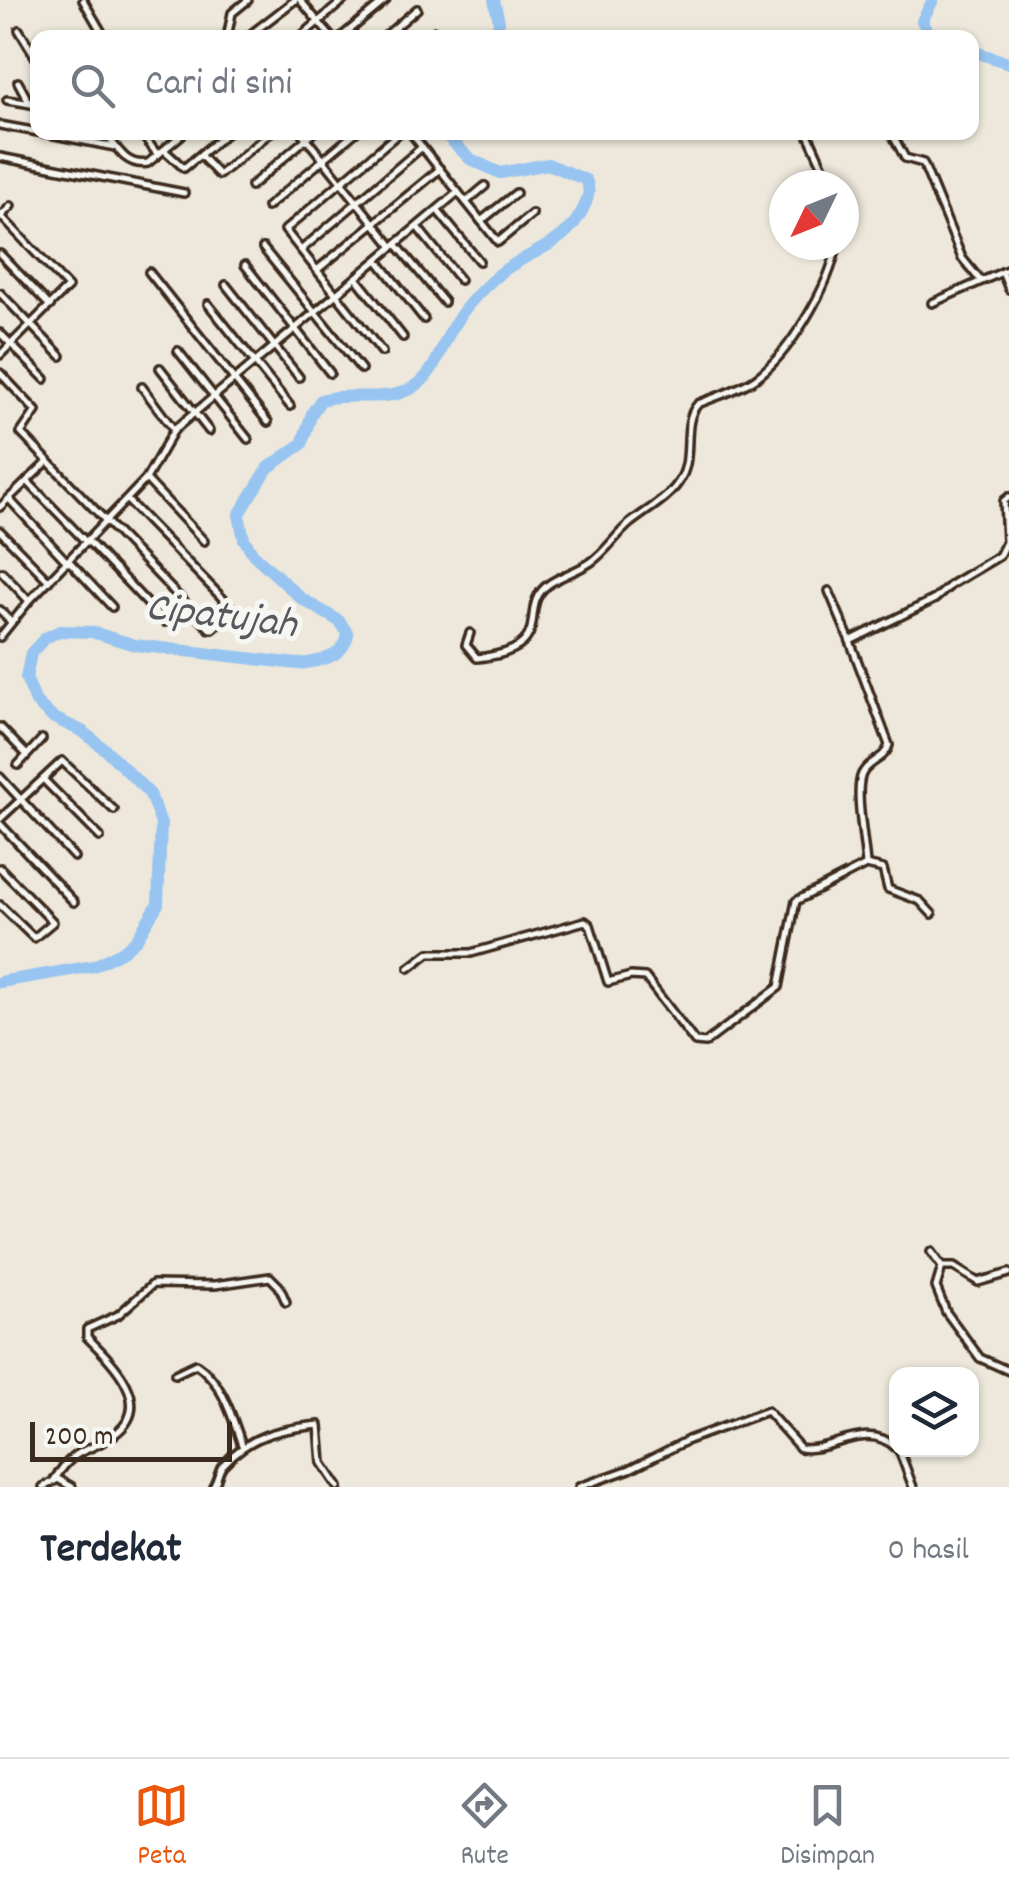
<!DOCTYPE html>
<html lang="id">
<style>
body{margin:0;font-family:Dekko,sans-serif;background:#f2f2f3;color:#1f2937}
.controls{position:absolute;right:30px;bottom:30px;display:grid;overflow:hidden;border-radius:20px;box-shadow:0 2px 8px #0004}
.controls button{width:90px;height:90px;display:grid;place-items:center;padding:0;border:0;border-bottom:2px solid #e0e1e3;background:#fff;color:#1f2937;font:50px sans-serif}
.compass{position:absolute;left:769px;top:170px;width:90px;height:90px;border-radius:50%;background:#fff;box-shadow:0 2px 8px #0004;rotate:227deg}
.scale{position:absolute;left:30px;bottom:25px;width:202px;box-sizing:border-box;padding-left:10px;border:5px solid #3b2a1e;border-top:0;font-size:28px;line-height:35px;white-space:nowrap;color:#3b2a1e;-webkit-text-stroke:8px #f6f6f2;paint-order:stroke}
.list{margin:0;padding:0;list-style:none}
h2{display:flex;justify-content:space-between;align-items:center;height:130px;margin:0;padding:0 40px;font-size:42px}
h2 small{font-size:32px;font-weight:400;color:#747a83}
.icon{flex:none;width:55px;height:55px;fill:none;stroke:currentColor;stroke-width:2;stroke-linecap:round;stroke-linejoin:round}
.map{position:relative;flex:none;width:1009px;height:1487px;overflow:hidden}
.search{position:absolute;background:#fff;box-shadow:0 2px 8px #0004;left:30px;right:30px;top:30px;height:110px;display:flex;align-items:center;gap:25px;box-sizing:border-box;padding:0 35px;border-radius:20px;color:#747a83;font-size:38px}
.sheet{height:270px;background:#fff}
nav{display:flex;justify-content:space-around;align-items:center;box-sizing:border-box;height:140px;border-top:2px solid #e0e1e3;background:#fff;font-size:28px;color:#747a83}
nav a{display:grid;justify-items:center;gap:5px}
nav .on{color:#ea580c}
.map>svg:first-child{display:block}
</style>
<div class="map">
<svg width="1009" height="1487" viewBox="0 0 1009 1487">
<rect width="100%" height="100%" fill="#ede8db"/>
<filter id="ink" filterUnits="userSpaceOnUse"><feTurbulence type="fractalNoise" baseFrequency=".01" numOctaves="2"/><feDisplacementMap in="SourceGraphic" scale="20" xChannelSelector="R" yChannelSelector="G"/><feConvolveMatrix kernelMatrix="1 2 1 2 8 2 1 2 1" color-interpolation-filters="sRGB"/></filter>
<g filter="url(#ink)">
<g fill="none" stroke-linecap="round" stroke-linejoin="round">
<!-- river -->
<g stroke="#97c4f1" stroke-width="12">
<path d="M494,0L499,21L496,38"/>
<path d="M932,38L922,21L933,0"/>
<path d="M972,51L1009,63"/>
<path d="M0,982L94,966L123,951L136,940L158,904L161,824L150,794L107,751L82,731L52,717L36,702L26,678L31,653L45,638L60,631L92,632L135,645L298,664C318,662 344,658 348,634L339,621L302,599L253,554L244,539L239,515L268,468L302,444L312,413L321,400C350,391 384,404 412,388C435,376 441,346 454,325C466,305 487,283 506,269C536,249 567,243 583,209C588,199 591,190 586,180L548,164L500,173L470,159L443,132"/>
</g>
<defs>
<g id="minor">
<path d="M83,0L105,38"/>
<path d="M300,0L332,38"/>
<path d="M19,30L38,61"/>
<path d="M227,38L232,13L248,0"/>
<path d="M246,38L295,0"/>
<path d="M299,38L344,0"/>
<path d="M340,38L386,0"/>
<path d="M383,38L417,9"/>
<path d="M427,38L435,31"/>
<path d="M18,82L30,104"/>
<path d="M7,100L38,105"/>
<path d="M0,125L38,132"/>
<path d="M39,132L115,147"/>
<path d="M105,132C117,148 126,167 148,163L185,132"/>
<path d="M140,132L158,155"/>
<path d="M301,132L393,247"/>
<path d="M410,132L498,242L532,214"/>
<path d="M807,132L831,185"/>
<path d="M891,132L905,158L923,163L962,258L980,280"/>
<path d="M164,150L184,168L228,132"/>
<path d="M201,156L219,175L271,132"/>
<path d="M0,157L184,193"/>
<path d="M251,186L314,132"/>
<path d="M466,202L485,186"/>
<path d="M267,207L356,132"/>
<path d="M437,210L479,261"/>
<path d="M0,215L68,287L0,355"/>
<path d="M0,217L11,206"/>
<path d="M481,221L516,193"/>
<path d="M418,228L460,280"/>
<path d="M397,245L444,302"/>
<path d="M263,248L361,369"/>
<path d="M301,250L422,147"/>
<path d="M0,254L50,306"/>
<path d="M378,261L424,319"/>
<path d="M245,265L330,373"/>
<path d="M317,270L440,169"/>
<path d="M149,272L268,422"/>
<path d="M1002,272L1009,289"/>
<path d="M357,279L403,337"/>
<path d="M226,285L299,377"/>
<path d="M0,293L61,356"/>
<path d="M932,303L1009,269"/>
<path d="M208,304L290,406"/>
<path d="M0,333L45,379"/>
<path d="M178,351L248,439"/>
<path d="M382,352L285,230L400,132"/>
<path d="M160,368L209,431"/>
<path d="M0,373L36,411L21,433L210,629H213L230,613V606L127,500"/>
<path d="M142,387L174,430"/>
<path d="M146,479L204,541"/>
<path d="M27,481L87,543"/>
<path d="M9,499L68,563"/>
<path d="M0,507L48,461"/>
<path d="M0,531L49,581"/>
<path d="M89,542L165,622L186,604"/>
<path d="M69,561L112,607"/>
<path d="M2,572L29,601"/>
<path d="M829,591L850,641"/>
<path d="M0,610L11,622"/>
<path d="M470,633L466,645L477,658C561,649 514,608 549,584C562,575 578,571 591,562C606,552 615,536 629,524C646,510 671,498 681,478C694,456 681,422 698,404C717,396 739,390 756,378C790,353 829,287 837,245"/>
<path d="M0,637L29,601L146,479L174,430L458,192"/>
<path d="M0,727L27,755"/>
<path d="M18,765L42,739"/>
<path d="M0,777L74,857"/>
<path d="M43,779L100,837"/>
<path d="M0,819L62,761L114,810"/>
<path d="M0,824L74,902"/>
<path d="M866,865L883,869L888,889L920,901L932,914"/>
<path d="M0,868L53,922L34,938L0,905"/>
<path d="M409,968L429,953H471L585,921L590,925L608,982L631,976L645,977L695,1042L705,1043L779,987L796,901L866,865C865,844 854,791 862,774C869,760 885,760 889,745L850,641L935,599L952,584L999,556L1006,542L1004,501L1009,497"/>
<path d="M931,1252L942,1267H954L978,1282L1009,1273"/>
<path d="M942,1267L936,1287L946,1312L980,1358L1009,1371"/>
<path d="M175,1374L196,1364C223,1382 232,1417 242,1445"/>
<path d="M899,1450L913,1487"/>
<path d="M54,1480C78,1443 87,1455 115,1434C157,1403 109,1359 87,1337V1329L118,1315L153,1284L215,1285L270,1277L279,1286L286,1302"/>
<path d="M43,1487L58,1479L72,1487"/>
<path d="M213,1487C218,1480 218,1471 223,1465C250,1435 279,1429 319,1425L322,1463L338,1487"/>
<path d="M579,1487L630,1469L688,1440L767,1411L800,1448C829,1454 866,1419 896,1448"/>
</g>
</defs>
<!-- minor casing -->
<use href="#minor" stroke="#3b2a1e" stroke-width="12"/>
<!-- minor -->
<use href="#minor" stroke="#f6f6f2" stroke-width="5"/>
</g>
</g>
<g text-anchor="middle" dominant-baseline="central" stroke-width="10" stroke-linejoin="round" paint-order="stroke">
<!-- water labels -->
<g font-size="42" font-style="italic" fill="#57585d" stroke="#f6f6f2">
<text transform="translate(221 619) rotate(7)">Cipatujah</text>
</g>
</g>
</svg>
<div class="controls">
<button><svg class="icon" aria-label="layers" viewBox="0 0 24 24"><path d="M12 4l9 5-9 5-9-5zM3 14l9 5 9-5"/></svg></button>
</div>
<svg class="compass" viewBox="-18 -18 36 36"><path d="M0-13l5 13h-10z" fill="#e53935"/><path d="M0 13l5-13h-10z" fill="#747a83"/></svg>
<div class="scale">200 m</div>
<div class="search"><svg class="icon" aria-label="search" viewBox="0 0 24 24"><circle cx="10" cy="10" r="6"/><path d="M15 15l6 6"/></svg>Cari di sini</div>
</div>
<section class="sheet">
<h2>Terdekat<small>0 hasil</small></h2>
<ul class="list">
</ul>
</section>
<nav>
<a class="on"><svg class="icon" aria-label="map" viewBox="0 0 24 24"><path d="M3 6l6-2 6 2 6-2v14l-6 2-6-2-6 2zM9 4v14M15 6v14"/></svg>Peta</a>
<a><svg class="icon" aria-label="directions" viewBox="0 0 24 24"><path d="M12 3l9 9-9 9-9-9zM9 14v-3h6M13 9l2 2-2 2"/></svg>Rute</a>
<a><svg class="icon" aria-label="saved" viewBox="0 0 24 24"><path d="M7 4h10v16l-5-4-5 4z"/></svg>Disimpan</a>
</nav>
